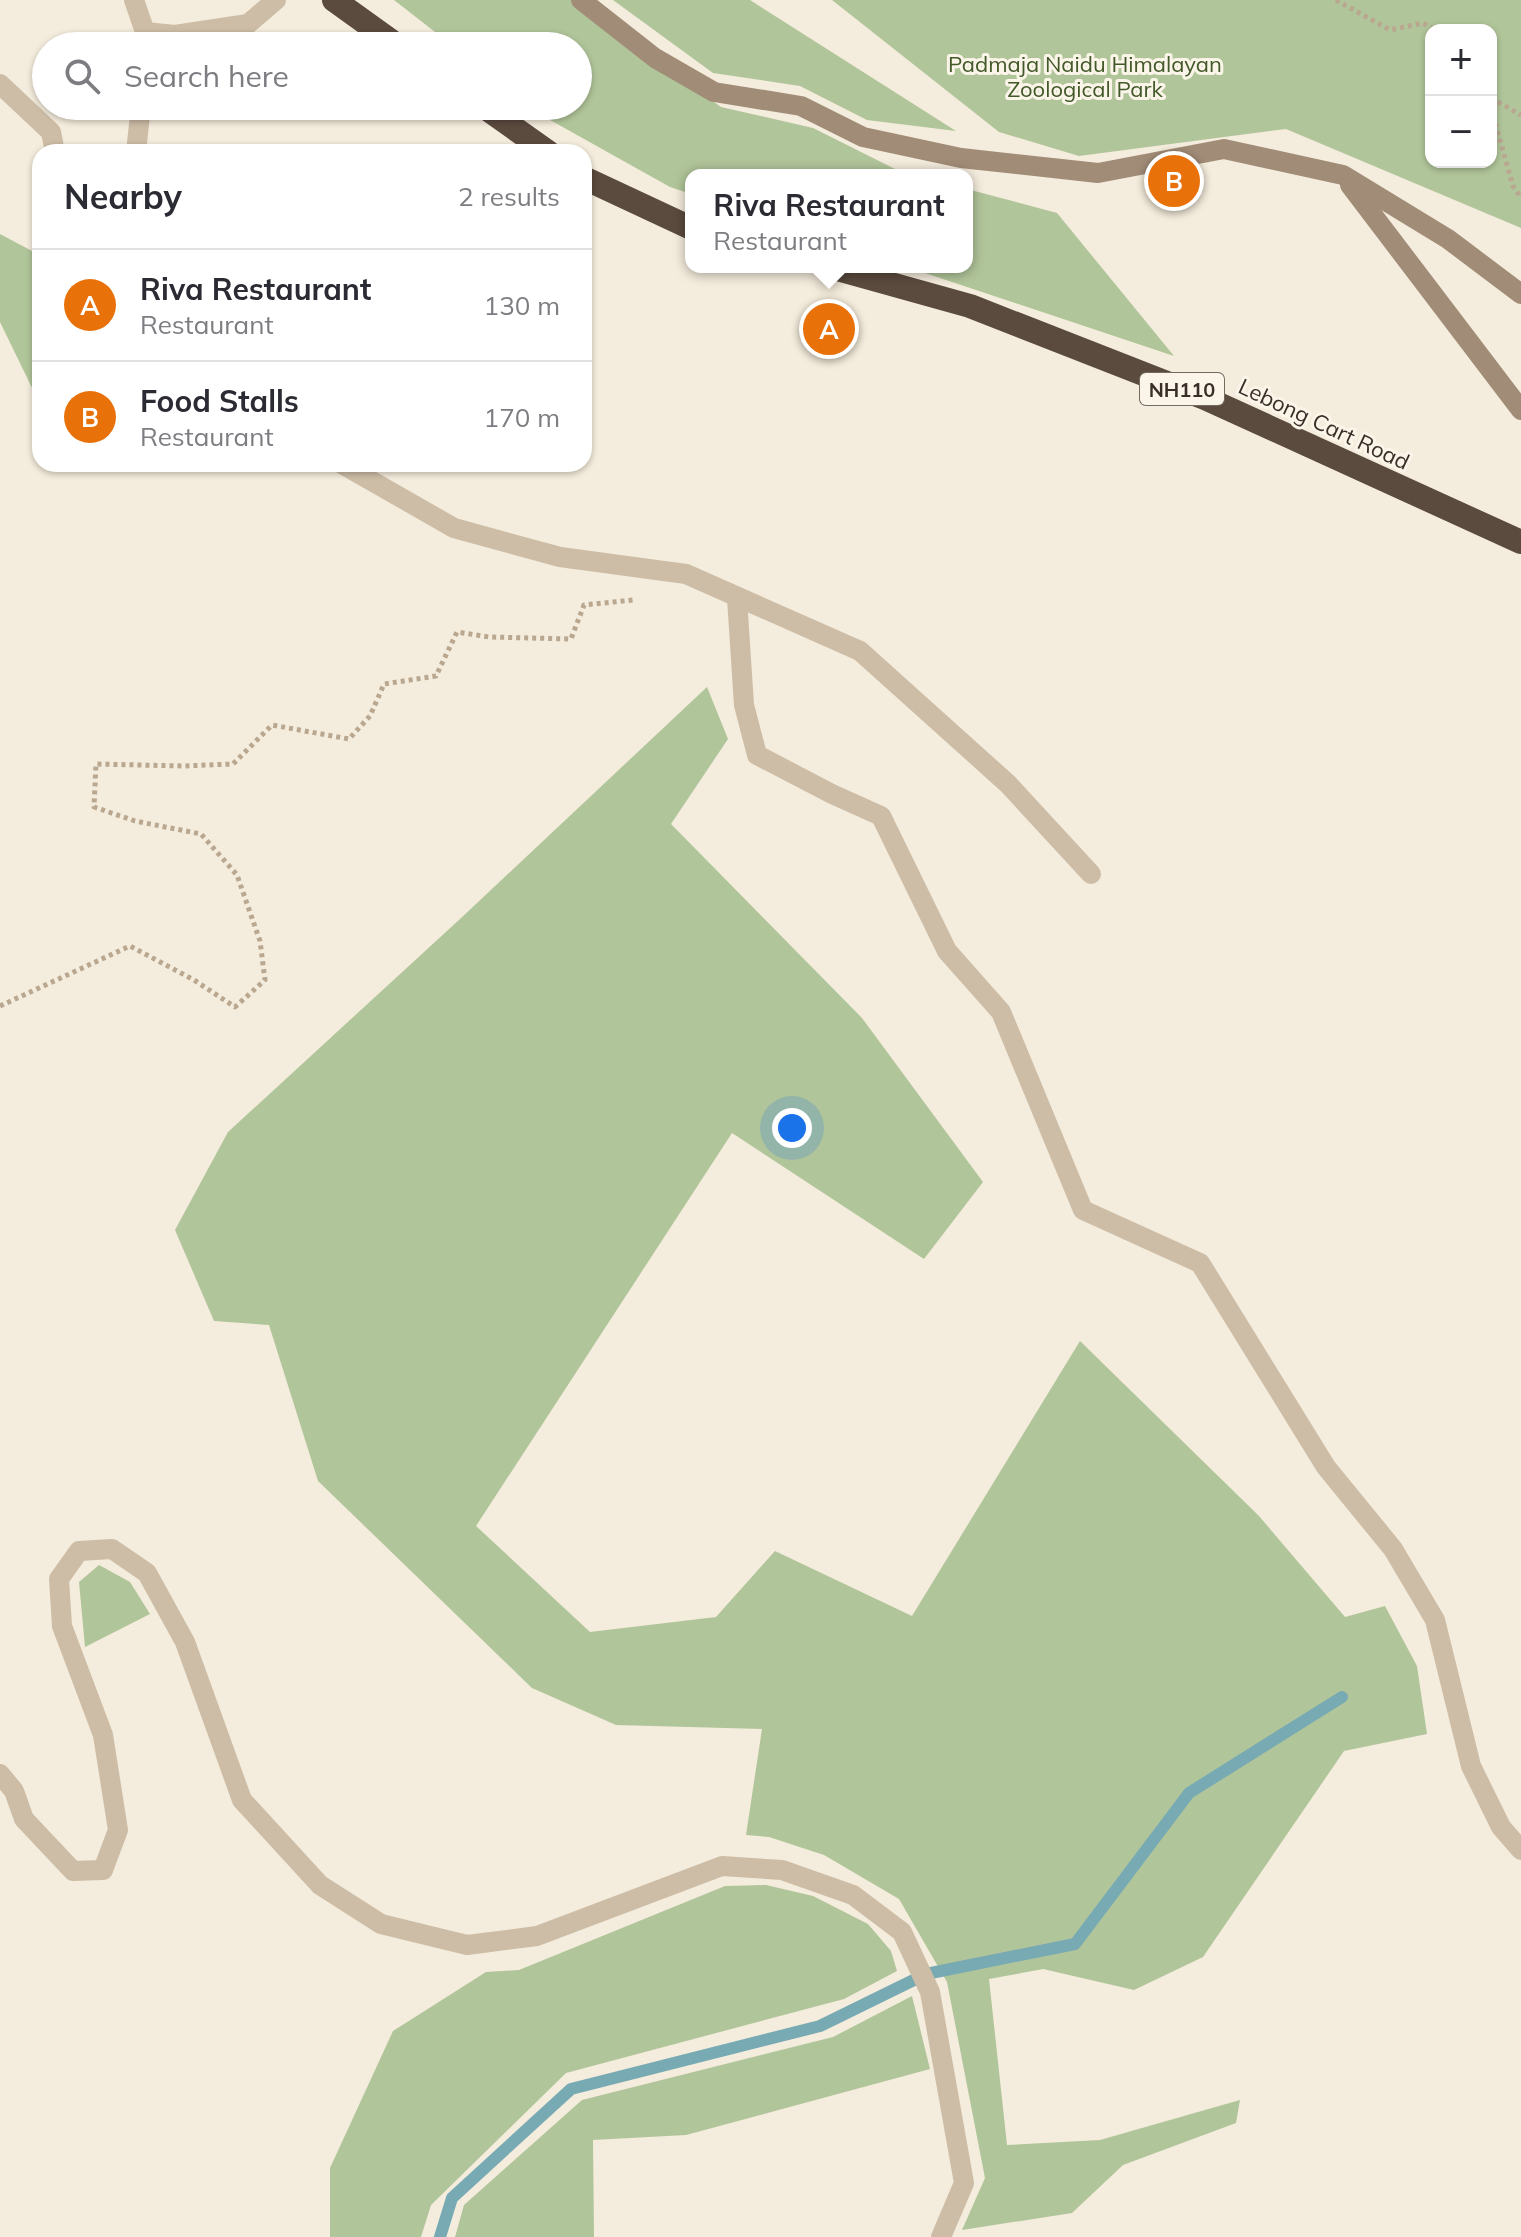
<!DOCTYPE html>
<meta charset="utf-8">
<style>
body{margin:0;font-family:Mulish,sans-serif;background:#f2f2f3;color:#2b2b33}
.controls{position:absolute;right:24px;top:24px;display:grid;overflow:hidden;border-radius:16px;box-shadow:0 2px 6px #0004}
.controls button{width:72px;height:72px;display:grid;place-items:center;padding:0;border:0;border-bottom:2px solid #e1e1e2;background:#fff;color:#2b2b33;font:40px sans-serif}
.you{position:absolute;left:792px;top:1128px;width:28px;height:28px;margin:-20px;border:6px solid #fff;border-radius:50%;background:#1a73e8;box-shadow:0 0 0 12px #1a73e833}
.badge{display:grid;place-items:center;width:52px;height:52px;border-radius:50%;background:#1a515e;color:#fff;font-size:26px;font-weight:700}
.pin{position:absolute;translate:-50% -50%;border:4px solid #fff;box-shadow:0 2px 8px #0006}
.popup{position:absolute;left:685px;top:169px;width:288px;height:104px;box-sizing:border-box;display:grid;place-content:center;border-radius:16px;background:#fff;filter:drop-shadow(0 2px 6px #0005);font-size:26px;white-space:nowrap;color:#7c7c81}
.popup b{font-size:30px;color:#2b2b33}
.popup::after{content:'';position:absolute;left:50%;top:100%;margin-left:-16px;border:16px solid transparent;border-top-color:#fff}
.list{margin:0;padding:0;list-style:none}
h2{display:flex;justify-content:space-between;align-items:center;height:104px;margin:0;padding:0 32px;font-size:34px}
h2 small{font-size:26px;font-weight:400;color:#7c7c81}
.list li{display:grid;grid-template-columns:52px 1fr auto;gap:24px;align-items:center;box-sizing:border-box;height:112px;padding:0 32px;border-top:2px solid #e1e1e2}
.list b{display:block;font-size:30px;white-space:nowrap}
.list p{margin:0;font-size:26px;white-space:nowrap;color:#7c7c81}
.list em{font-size:26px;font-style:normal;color:#7c7c81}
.icon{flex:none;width:44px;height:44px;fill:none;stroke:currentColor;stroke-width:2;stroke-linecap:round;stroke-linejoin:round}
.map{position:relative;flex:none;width:1521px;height:2237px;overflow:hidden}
.search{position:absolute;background:#fff;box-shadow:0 2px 6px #0004;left:32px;top:32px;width:560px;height:88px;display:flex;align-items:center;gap:20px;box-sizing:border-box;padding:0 28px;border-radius:44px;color:#7c7c81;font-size:30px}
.panel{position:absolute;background:#fff;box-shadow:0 2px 6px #0004;left:32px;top:144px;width:560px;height:328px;border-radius:24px}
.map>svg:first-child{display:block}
</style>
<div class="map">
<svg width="1521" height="2237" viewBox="0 0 1521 2237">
<rect width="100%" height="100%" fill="#f4ecdc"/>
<!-- green -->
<g fill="#b1c59a" fill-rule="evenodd">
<path d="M394,0H571L721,107L813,128L899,171L915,175H691V194L670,187L543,116L530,106H578V46H453Z"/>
<path d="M613,0H750L956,131L867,120L800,86L713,73Z"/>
<path d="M832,0H1521V228L1286,129L1079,156L999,132ZM1431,30H1491V162H1431Z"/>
<path d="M967,189L1057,213L1174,356L907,267H967Z"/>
<path d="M0,234L32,251L40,266V394H35L0,322Z"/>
<path d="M707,687L728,739L671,824L862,1018L983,1182L924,1259L732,1133L476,1526L590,1632L716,1617L775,1551L912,1616L1080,1341L1259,1516L1345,1617L1385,1606L1417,1666L1427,1734L1344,1751L1203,1957L1134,1990L1043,1969L989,1979L1007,2145L1100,2140L1240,2100L1236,2123L1123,2165L1072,2213L962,2230L985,2178L947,1982L899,1899L824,1855L769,1837L746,1835L762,1729L616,1725L532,1688L318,1481L269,1325L214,1321L175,1230L228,1132L460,919Z"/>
<path d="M99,1565L130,1582L150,1614L85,1647L79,1582Z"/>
<path d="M766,1885L813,1896L868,1924L891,1951L897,1971L844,1999L566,2073L431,2205L421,2237H330V2168L393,2031L486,1972L519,1970L725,1886Z"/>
<path d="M912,1996L930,2069L686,2135L593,2140L594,2237H455L464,2205L582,2100L833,2037Z"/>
</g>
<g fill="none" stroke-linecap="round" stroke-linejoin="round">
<!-- stream -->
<path stroke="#78aab4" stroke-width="12" d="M440,2237L452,2198L571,2089L820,2026L926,1974L1075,1944L1189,1793L1342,1697"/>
<!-- path -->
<g stroke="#b9a790" stroke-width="5" stroke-dasharray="4 4" stroke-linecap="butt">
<path d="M1336,0L1390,30L1423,23L1436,30"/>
<path d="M1491,98L1521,115"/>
<path d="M1491,108L1513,186L1521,198"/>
<path d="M0,1006L130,946L194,980L235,1007L265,980L260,941L237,875L201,834L135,821L94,807L96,764L183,766L233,764L272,725L349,739L370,716L384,684L436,676L457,632L489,637L571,639L584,605L633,600"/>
</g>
<!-- street -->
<g stroke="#cdbda6" stroke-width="20">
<path d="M134,0L145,32V46"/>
<path d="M145,32L175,35L248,24L276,0"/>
<path d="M0,84L51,132L55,152"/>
<path d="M136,152L141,106"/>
<path d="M342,464L454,528L560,557L686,574L860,651L1008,784L1091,874"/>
<path d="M737,598L744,705L757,755L832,794L881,816L947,951L1001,1012L1083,1210L1200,1263L1326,1467L1393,1549L1435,1620L1471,1766L1501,1827L1521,1850"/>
<path d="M0,1774L14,1791L24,1819L73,1871L103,1870L118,1830L103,1735L62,1626L59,1579L79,1551L112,1549L147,1573L185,1642L242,1800L320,1885L381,1924L467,1945L537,1936L722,1866L782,1870L853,1895L902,1932L930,1992L964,2183L941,2237"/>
</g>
<!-- secondary -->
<g stroke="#a18c77" stroke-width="20">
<path d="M581,0L655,58L714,92L801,106L863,137L961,158L1098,173L1224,149L1343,175L1448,239L1521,294"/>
<path d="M1350,185L1521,410"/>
</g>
<!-- highway -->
<g stroke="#5b4a3e" stroke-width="24">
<path d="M334,0L398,46"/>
<path d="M483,106L548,152"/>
<path d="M584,178L691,228"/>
<path d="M830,267L970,306L1205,398L1521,542"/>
</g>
</g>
<g text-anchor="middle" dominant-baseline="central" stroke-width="6" stroke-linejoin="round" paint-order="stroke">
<!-- shield labels -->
<rect fill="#fbf5e9" stroke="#736a62" stroke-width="2" x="1140" y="373" width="84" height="32" rx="6"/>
<g font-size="20" font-weight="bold" fill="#392f28">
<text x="1182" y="389">NH110</text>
</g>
<!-- park labels -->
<g font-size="22" fill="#425929" stroke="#fbf5e9">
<text x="1085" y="64">Padmaja Naidu Himalayan<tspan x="1085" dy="25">Zoological Park</tspan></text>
</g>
<!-- street labels -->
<g font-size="22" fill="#392f28" stroke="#fbf5e9">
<text transform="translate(1324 424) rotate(25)">Lebong Cart Road</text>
</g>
</g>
</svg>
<div class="controls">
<button>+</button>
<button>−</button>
</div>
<div class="you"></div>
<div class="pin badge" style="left:829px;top:329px;background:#e8710a">A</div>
<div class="popup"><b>Riva Restaurant</b>Restaurant</div>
<div class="pin badge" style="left:1174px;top:181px;background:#e8710a">B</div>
<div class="search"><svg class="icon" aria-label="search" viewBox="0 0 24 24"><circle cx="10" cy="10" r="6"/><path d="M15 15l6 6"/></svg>Search here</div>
<section class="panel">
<h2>Nearby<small>2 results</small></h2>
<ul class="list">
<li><span class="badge" style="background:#e8710a">A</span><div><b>Riva Restaurant</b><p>Restaurant</p></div><em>130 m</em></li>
<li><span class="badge" style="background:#e8710a">B</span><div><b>Food Stalls</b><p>Restaurant</p></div><em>170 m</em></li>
</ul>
</section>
</div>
